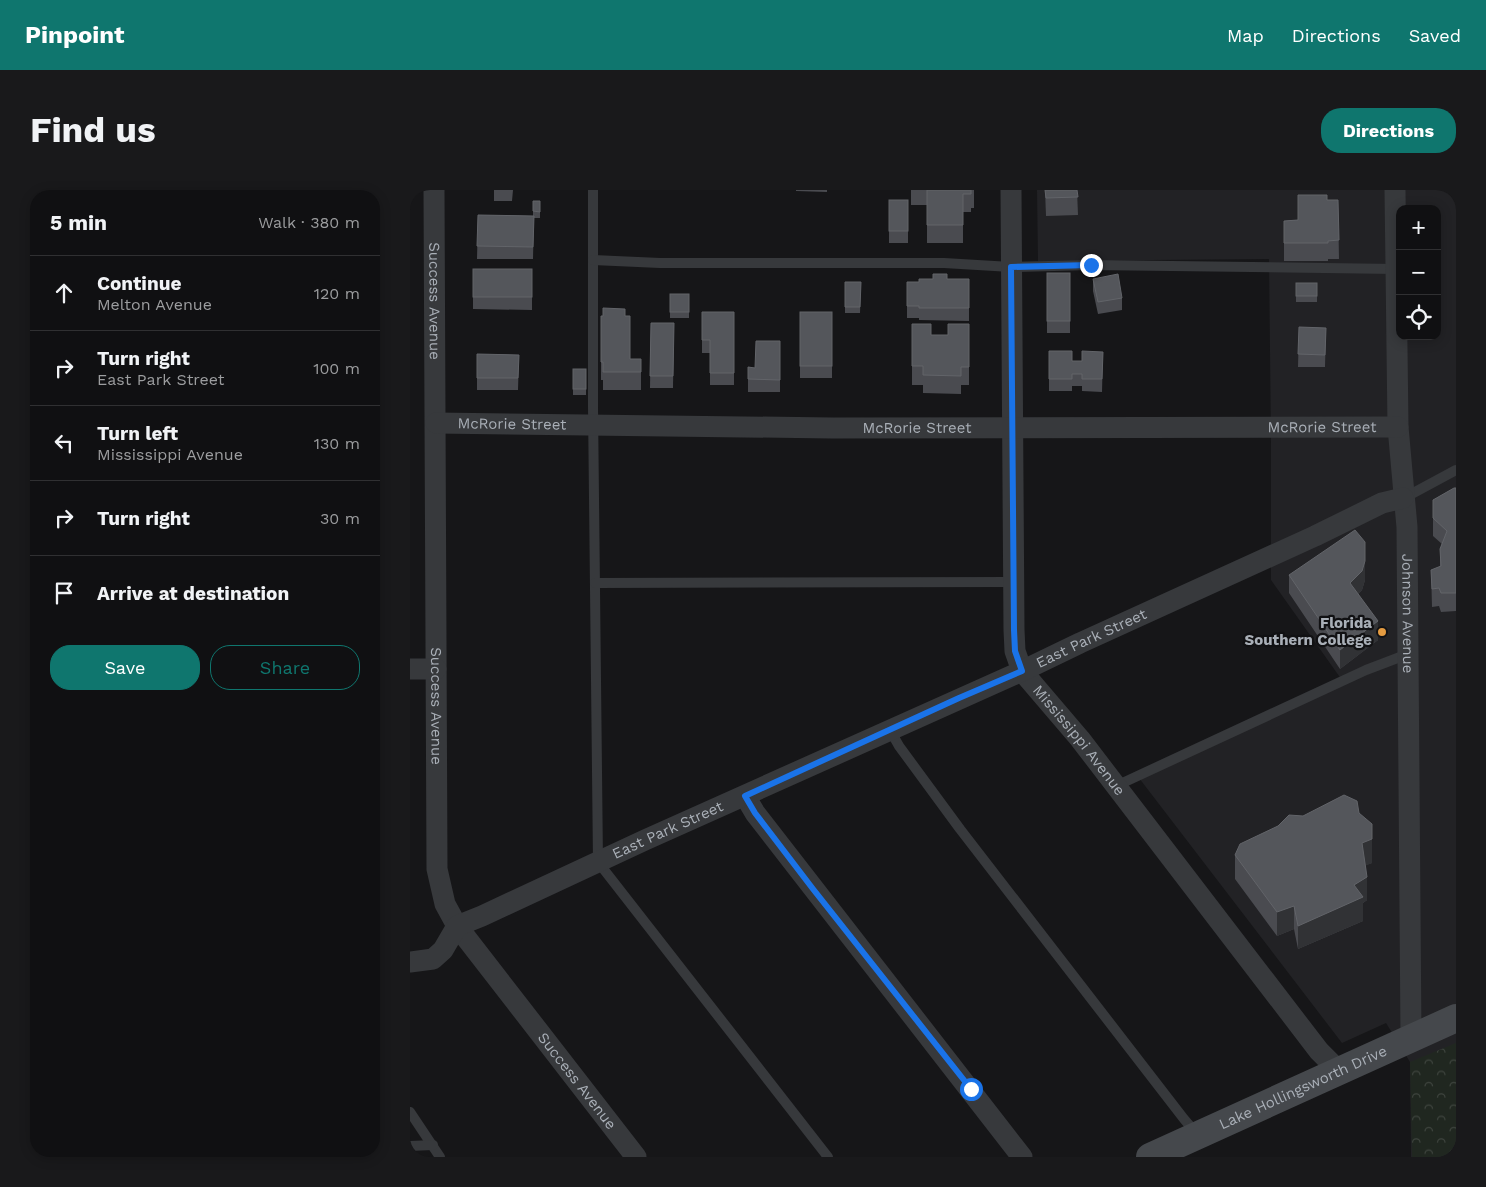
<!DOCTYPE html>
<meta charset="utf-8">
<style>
body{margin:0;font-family:"Work Sans",sans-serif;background:#19191b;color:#f1f3f6}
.controls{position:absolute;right:15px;top:15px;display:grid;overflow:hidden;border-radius:10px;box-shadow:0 2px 12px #0003}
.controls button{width:45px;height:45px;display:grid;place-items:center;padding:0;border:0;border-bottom:1px solid #303032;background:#101012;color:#f1f3f6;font:25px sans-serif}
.stop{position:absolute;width:15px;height:15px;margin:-11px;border:4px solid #1a73e8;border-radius:50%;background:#fff}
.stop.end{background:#1a73e8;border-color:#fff;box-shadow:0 1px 5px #0008}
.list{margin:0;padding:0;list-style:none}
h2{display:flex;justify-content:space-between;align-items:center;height:65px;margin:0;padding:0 20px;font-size:21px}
h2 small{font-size:16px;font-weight:400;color:#9c9d9f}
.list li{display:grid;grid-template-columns:32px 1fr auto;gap:15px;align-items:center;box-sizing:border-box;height:75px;padding:0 20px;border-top:1px solid #303032}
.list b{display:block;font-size:19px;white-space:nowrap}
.list p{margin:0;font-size:16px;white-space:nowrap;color:#9c9d9f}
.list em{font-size:16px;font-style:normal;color:#9c9d9f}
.actions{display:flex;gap:10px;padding:15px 20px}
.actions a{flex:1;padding:11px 0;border:1px solid #0f766e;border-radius:20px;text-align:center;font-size:18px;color:#0f766e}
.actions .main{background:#0f766e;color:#fff}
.icon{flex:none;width:28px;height:28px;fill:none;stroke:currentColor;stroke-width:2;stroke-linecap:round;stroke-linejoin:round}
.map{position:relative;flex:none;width:1046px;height:967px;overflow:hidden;border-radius:20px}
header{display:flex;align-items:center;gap:30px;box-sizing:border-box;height:70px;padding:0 25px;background:#0f766e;color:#fff}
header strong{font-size:24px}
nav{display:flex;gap:28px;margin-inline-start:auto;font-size:18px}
.intro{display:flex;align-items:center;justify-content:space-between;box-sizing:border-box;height:120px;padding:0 30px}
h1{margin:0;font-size:35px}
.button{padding:12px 22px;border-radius:20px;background:#0f766e;color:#fff;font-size:18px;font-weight:700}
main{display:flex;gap:30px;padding:0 30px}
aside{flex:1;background:#101012;border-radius:20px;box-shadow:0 2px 12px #0003}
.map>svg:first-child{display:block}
</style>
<header>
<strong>Pinpoint</strong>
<nav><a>Map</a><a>Directions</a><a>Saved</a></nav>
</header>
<div class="intro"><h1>Find us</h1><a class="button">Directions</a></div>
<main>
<aside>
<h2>5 min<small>Walk · 380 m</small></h2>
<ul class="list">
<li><svg class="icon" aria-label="ahead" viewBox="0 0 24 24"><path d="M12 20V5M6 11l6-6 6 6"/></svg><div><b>Continue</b><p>Melton Avenue</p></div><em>120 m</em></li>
<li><svg class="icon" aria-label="right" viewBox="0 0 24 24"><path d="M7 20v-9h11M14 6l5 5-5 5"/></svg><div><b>Turn right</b><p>East Park Street</p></div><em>100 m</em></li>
<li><svg class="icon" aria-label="left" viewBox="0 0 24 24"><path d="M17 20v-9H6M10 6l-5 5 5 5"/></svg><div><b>Turn left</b><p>Mississippi Avenue</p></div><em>130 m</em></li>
<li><svg class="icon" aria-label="right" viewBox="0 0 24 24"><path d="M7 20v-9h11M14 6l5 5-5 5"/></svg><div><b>Turn right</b></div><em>30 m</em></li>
<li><svg class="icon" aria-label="arrive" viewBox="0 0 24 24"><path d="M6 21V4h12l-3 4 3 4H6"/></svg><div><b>Arrive at destination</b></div></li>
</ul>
<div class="actions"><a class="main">Save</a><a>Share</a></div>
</aside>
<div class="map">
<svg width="1046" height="967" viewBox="0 0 1046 967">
<defs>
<pattern id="park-crowns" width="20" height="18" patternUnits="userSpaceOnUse" patternTransform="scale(1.25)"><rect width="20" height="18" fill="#202720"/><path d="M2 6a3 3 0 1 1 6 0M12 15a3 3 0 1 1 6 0" fill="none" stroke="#3e443e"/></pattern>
</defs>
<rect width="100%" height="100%" fill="#161618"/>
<!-- built -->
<path fill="#222225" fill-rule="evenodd" d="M627,0H1046V967H1001L1000,872L976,833L932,853L729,588L934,493L861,390V253L859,69L628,71ZM990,19H1027V146H990Z"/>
<!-- park -->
<path fill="url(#park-crowns)" d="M1046,853V967H1002L1000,872Z"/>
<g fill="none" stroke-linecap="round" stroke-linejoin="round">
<!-- lane -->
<g stroke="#37393c" stroke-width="10">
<path d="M183,0V217L188,672L418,967"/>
<path d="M183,70L250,73H534L601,77L681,75L986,79"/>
<path d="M994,308L1046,280"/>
<path d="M185,393L604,392"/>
<path d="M480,540L489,556L550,639L774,929L786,943"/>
<path d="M706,596L956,480L998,464"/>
<path d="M0,922L30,967"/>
<path d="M0,956L23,955"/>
</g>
<!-- street -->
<g stroke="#37393c" stroke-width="21">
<path id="s1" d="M24,0L27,679L35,714L47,736L226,967"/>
<path id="s2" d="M601,0L604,440L605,461L612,481L670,549L909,861L930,882"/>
<path id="s3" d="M985,0L988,237L997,337L1001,848"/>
<path id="s4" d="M26,233L422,238L988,237"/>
<path d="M0,479H26"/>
<path d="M335,606L345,623L612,967"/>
<path id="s5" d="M0,772L23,769L33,760L47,736L72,726L235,650L612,481L670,453L905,346L972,313L993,308"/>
</g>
<!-- secondary -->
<path stroke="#45484c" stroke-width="28" id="s6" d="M740,967L1046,828"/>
</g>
<!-- wall -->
<g fill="#4a4b50">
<path d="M84,0H103L102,11H84Z"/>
<path d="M386,0H417V2L386,1Z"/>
<path d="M501,0H564V18H561V22H553V53H517V15H501Z"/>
<path d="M635,0H667L668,25L636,26Z"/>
<rect x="479" y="10" width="19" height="43"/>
<path d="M917,10H928L929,69H918V71H874V31L888,30Z"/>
<path d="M123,11H130V28H124L123,69H67L68,25L123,26Z"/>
<path d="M63,79H122V120L63,119Z"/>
<rect x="637" y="83" width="23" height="60"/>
<path d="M537,89H559V131L509,130V128H497V92H509Z"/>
<path d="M683,89L712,108V120L688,124L683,101Z"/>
<path d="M435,92H451L450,123H435Z"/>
<rect x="886" y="93" width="21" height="19"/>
<rect x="260" y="104" width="19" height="24"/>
<path d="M292,122H324V195H300V163H292Z"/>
<rect x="390" y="122" width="32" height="66"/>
<path d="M191,126H215L220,169H231V200H193V190H191Z"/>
<path d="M241,133H264L263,198H240Z"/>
<path d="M502,134L521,145H538L559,134V195H551V204L513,203V195H502Z"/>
<path d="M889,137L916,138L915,177H888Z"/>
<path d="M370,151V202H338V177L345,178Z"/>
<path d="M639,161L662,171H672L693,162L692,202L672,201V196H662V201H639Z"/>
<path d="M67,164L109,165L108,200H67Z"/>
<rect x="163" y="179" width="13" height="26"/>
<path d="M1046,298V421L1031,422L1029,416L1022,417L1021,380L1030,377V359L1032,354L1023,346V310Z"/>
<path d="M879,385L955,390L952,400L948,404L968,450L930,479L879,403Z"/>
<path d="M949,623L962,657V673L956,675L957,710L953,713V731L888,759L884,739L867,746L825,689V665L868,636L893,626Z"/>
</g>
<!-- shaded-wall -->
<g fill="#313235">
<path d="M955,371V390L952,400L940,411V393Z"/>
<path d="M968,431V450L930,479V460Z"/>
<path d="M962,634V673L952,677V653Z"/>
<path d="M957,687V710L953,713V731L888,759V736L944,695Z"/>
<path d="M884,716V739L867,746V722Z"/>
</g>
<!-- building -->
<g fill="#54565b" stroke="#626469">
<path d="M517,0H561V4H553V35H517Z"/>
<path d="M635,0H667L668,7L636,8Z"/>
<path d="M888,5H917V10H928L929,50L918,51V53H874V31L888,30Z"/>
<rect x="479" y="10" width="19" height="31"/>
<path d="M123,11H130V22L123,21Z"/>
<path d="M68,25L124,26L123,57L67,56Z"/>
<rect x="63" y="79" width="59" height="28"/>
<rect x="637" y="83" width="23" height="48"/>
<path d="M523,84H537V89H559V118H509V116H497V92H509V89H523Z"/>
<path d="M708,84L712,108L688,112L683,89Z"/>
<path d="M435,92H451L450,117H435Z"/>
<rect x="886" y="93" width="21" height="13"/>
<rect x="260" y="104" width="19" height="18"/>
<path d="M193,118L215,119V126H220V169H231V182H193V172H191V126H193Z"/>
<path d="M292,122H324V183H300V150H292Z"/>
<rect x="390" y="122" width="32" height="54"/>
<path d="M241,133H264L263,186H240Z"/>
<path d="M502,134H521V145H538V134H559V177H551V186L513,185V176H502Z"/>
<path d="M889,137L916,138L915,165L888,164Z"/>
<path d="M346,151H370V190L338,189V177L345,178Z"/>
<path d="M639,161H662V171H672V161L693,162L692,189H672V184H662V189H639Z"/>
<path d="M67,164L109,165L108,188H67Z"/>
<rect x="163" y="179" width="13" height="20"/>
<path d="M1044,298H1046V403H1031L1029,398L1022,399L1021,380L1031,376L1030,359L1037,341L1023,328V310Z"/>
<path d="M945,340L955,352V371L952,381L940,393L968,431L930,460L879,385Z"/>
<path d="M934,605L947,611L949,623L962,634V649L952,653L957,687L944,695L953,707L888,736L884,716L867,722L825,665L830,654L868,636L879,625L893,626Z"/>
</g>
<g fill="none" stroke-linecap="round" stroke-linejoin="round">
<!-- route -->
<path stroke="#1a73e8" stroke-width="6" d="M561,899L403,699L345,623L335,606L549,508L612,481L605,461L604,440L601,77L681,75"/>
</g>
<!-- markers -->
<circle fill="#e49b41" stroke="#111113" stroke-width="2" cx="972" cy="442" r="5"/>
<g text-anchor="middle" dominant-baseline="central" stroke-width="4.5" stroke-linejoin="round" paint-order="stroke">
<!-- street labels -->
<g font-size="15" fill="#a9afb7" stroke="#111113">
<text stroke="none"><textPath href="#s1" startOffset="111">Success Avenue</textPath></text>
<text stroke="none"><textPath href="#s4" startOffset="76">McRorie Street</textPath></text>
<text stroke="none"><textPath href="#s4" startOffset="886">McRorie Street</textPath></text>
<text stroke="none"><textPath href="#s4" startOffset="481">McRorie Street</textPath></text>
<text stroke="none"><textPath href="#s3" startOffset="424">Johnson Avenue</textPath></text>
<text stroke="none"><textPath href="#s5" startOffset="761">East Park Street</textPath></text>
<text stroke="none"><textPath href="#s1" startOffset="516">Success Avenue</textPath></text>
<text stroke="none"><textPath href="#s2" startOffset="572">Mississippi Avenue</textPath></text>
<text stroke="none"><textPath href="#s5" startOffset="296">East Park Street</textPath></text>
<text stroke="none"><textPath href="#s1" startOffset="936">Success Avenue</textPath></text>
<text stroke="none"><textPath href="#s6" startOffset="168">Lake Hollingsworth Drive</textPath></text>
</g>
<!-- poi labels -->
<g font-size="15" font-weight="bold" fill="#a9afb7" stroke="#111113" text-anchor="end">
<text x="962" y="433">Florida<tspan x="962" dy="17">Southern College</tspan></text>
</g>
</g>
</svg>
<div class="controls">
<button>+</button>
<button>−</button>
<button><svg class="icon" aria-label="locate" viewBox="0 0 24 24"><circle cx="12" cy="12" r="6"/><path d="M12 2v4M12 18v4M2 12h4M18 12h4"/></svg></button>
</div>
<div class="stop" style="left:561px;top:899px"></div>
<div class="stop end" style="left:681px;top:75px"></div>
</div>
</main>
